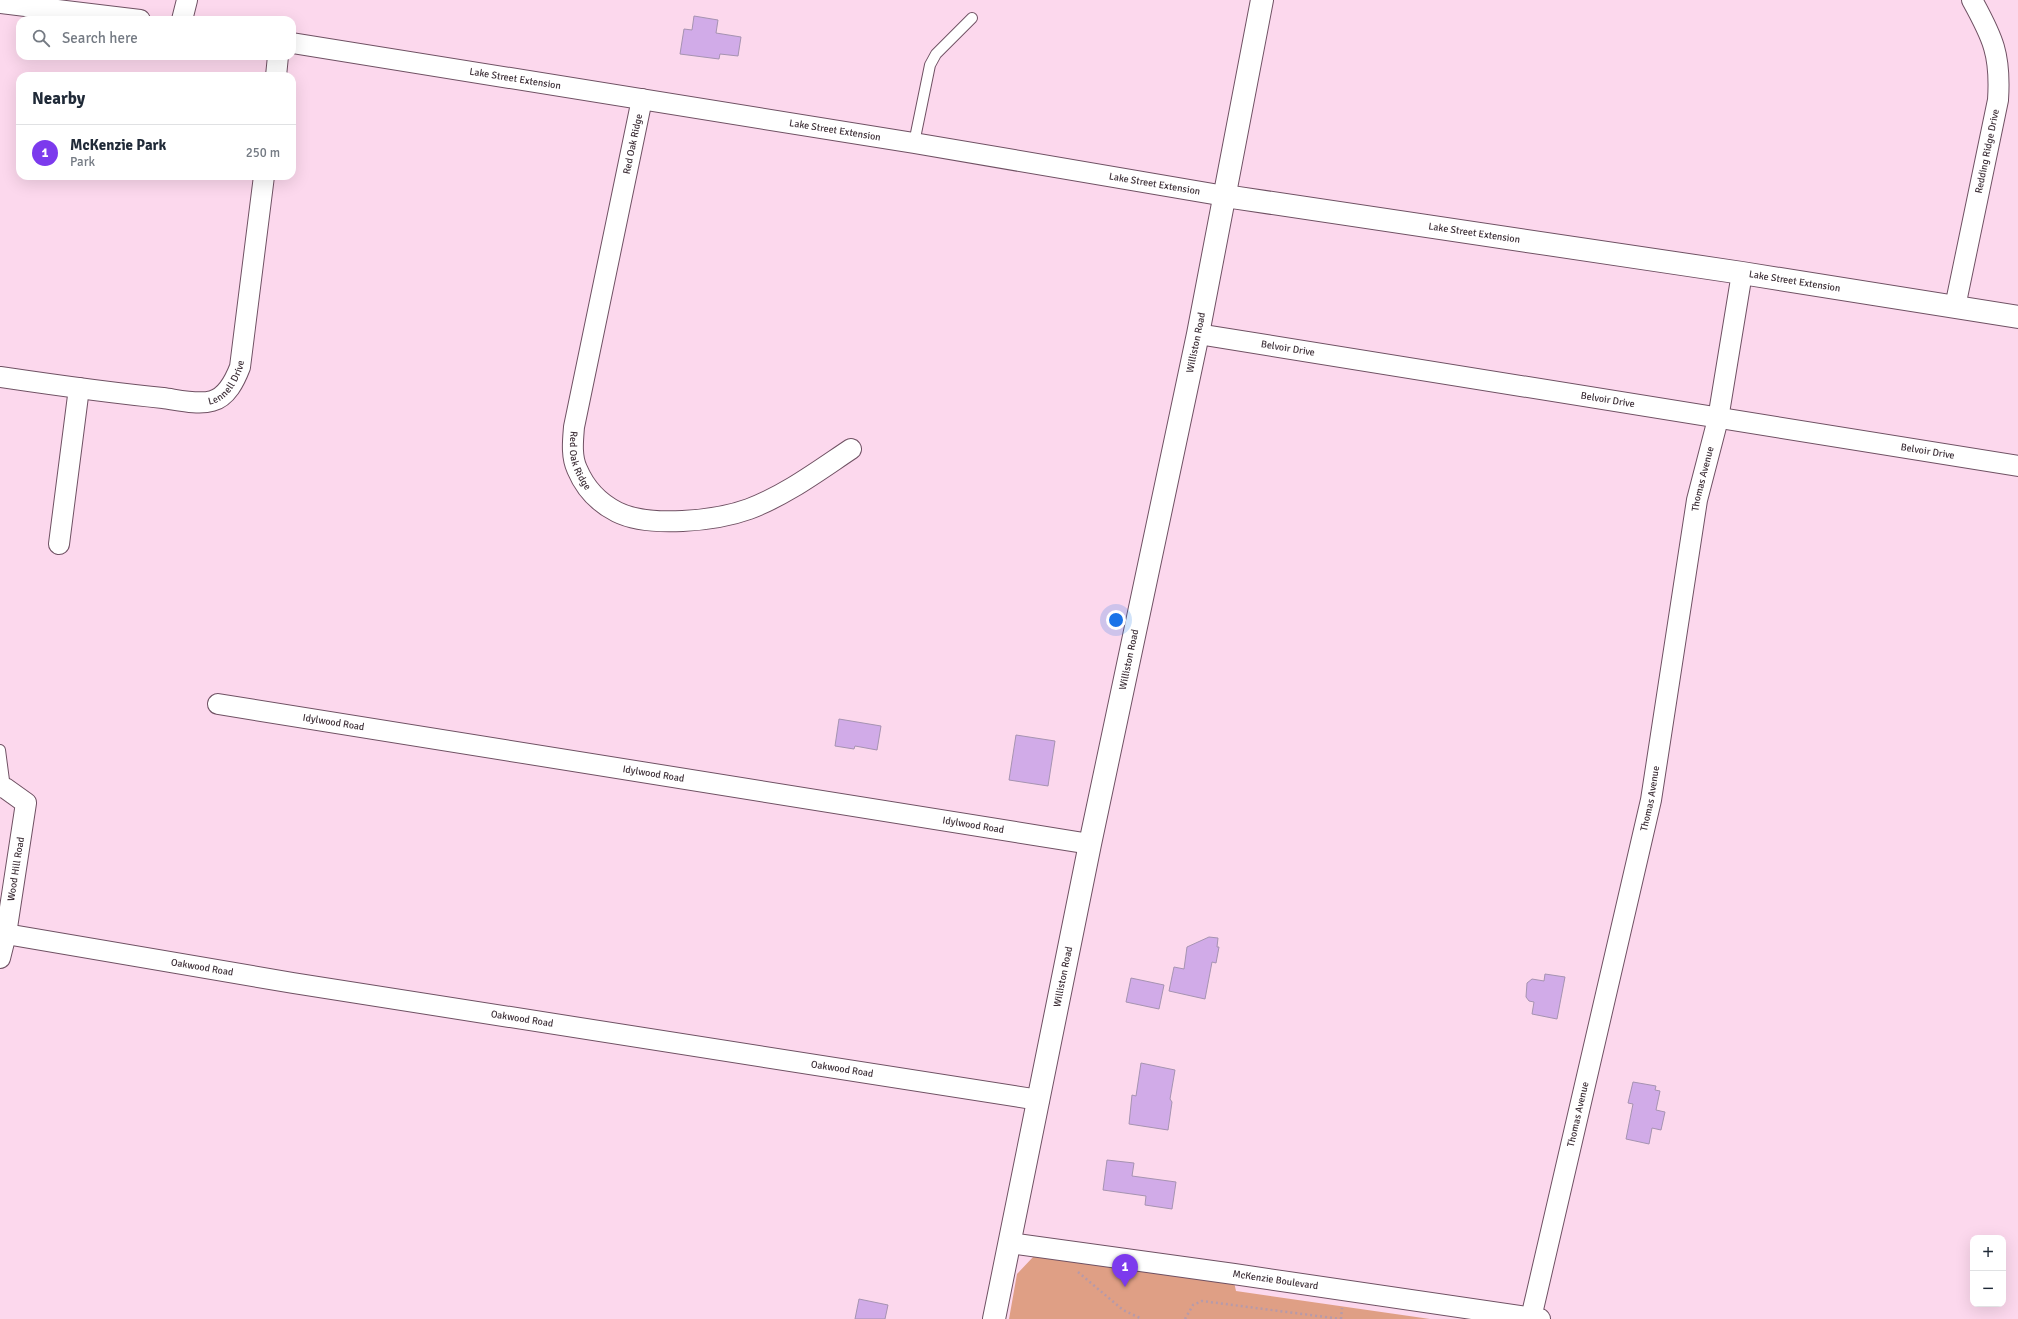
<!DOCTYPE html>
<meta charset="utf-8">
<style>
body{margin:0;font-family:Signika,sans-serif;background:#f2f2f3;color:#1f2937}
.controls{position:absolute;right:12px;bottom:12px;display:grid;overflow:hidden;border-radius:8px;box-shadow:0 4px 16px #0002}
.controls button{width:36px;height:36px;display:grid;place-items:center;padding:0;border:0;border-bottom:1px solid #e0e1e3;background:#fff;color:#1f2937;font:20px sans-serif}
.you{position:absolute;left:1116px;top:620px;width:14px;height:14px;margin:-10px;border:3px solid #fff;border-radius:50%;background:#1a73e8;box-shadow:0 0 0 6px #1a73e833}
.badge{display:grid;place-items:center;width:26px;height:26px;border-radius:50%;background:#7c3aed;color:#fff;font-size:13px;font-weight:700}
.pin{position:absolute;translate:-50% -33px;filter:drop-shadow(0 1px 2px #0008)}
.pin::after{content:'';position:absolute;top:21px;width:14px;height:12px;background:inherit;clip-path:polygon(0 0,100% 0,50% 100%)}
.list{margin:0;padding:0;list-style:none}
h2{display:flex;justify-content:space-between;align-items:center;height:52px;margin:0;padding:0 16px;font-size:17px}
h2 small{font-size:13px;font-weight:400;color:#747a83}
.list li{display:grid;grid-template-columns:26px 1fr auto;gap:12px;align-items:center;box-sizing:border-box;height:56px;padding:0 16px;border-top:1px solid #e0e1e3}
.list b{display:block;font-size:15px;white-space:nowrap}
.list p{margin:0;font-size:13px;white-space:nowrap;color:#747a83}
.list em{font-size:13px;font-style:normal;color:#747a83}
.icon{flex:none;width:22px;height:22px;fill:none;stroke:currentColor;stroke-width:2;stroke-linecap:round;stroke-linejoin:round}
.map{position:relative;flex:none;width:2018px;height:1319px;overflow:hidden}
.search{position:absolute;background:#fff;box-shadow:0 4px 16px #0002;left:16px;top:16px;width:280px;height:44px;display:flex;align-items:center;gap:10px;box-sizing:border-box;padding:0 14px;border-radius:12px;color:#747a83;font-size:15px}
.panel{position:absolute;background:#fff;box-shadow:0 4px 16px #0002;left:16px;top:72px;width:280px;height:108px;border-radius:12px}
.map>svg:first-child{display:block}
</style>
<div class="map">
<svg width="2018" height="1319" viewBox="0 0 2018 1319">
<rect width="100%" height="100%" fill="#fcd8ed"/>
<!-- green -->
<path fill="#df9f85" d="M1034,1256L1234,1282L1236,1291L1430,1319H1009L1017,1274Z"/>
<!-- building -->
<g fill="#d1abe8" stroke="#a693b1">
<path d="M694,16L718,20L716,33L741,37L738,56L720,54L719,59L680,54L684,29L692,30Z"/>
<path d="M839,719L881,726L877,750L855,746L854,749L835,746Z"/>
<path d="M1016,735L1055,741L1048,786L1009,780Z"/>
<path d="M1209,937L1218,938L1217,947H1219L1216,963L1212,962L1205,999L1169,991L1174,967L1184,969L1187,947Z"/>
<path d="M1545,974L1565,977L1557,1019L1532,1014L1534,1002L1529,1001L1526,997L1527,983L1532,979L1544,981Z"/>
<path d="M1131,978L1164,985L1159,1009L1126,1002Z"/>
<path d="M1141,1063L1175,1070L1170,1099L1172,1102L1168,1130L1129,1124L1132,1095L1136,1096Z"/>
<path d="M1633,1082L1656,1086L1655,1090L1660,1091L1656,1110L1665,1112L1661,1130L1652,1128L1649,1144L1626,1139L1633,1104L1628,1103Z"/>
<path d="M1107,1160L1134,1163L1132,1176L1176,1182L1172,1209L1145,1205L1146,1196L1103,1190Z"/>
<path d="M859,1299L888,1305L885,1319H855Z"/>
</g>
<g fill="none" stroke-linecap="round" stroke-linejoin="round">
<defs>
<g id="lane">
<path d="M914,143L930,65L936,54L972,18"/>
<path d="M0,750L5,788"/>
</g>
<g id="street">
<path d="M0,3L140,20"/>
<path d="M182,20L187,0"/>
<path id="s1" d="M292,43L914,143L1225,196"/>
<path d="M276,76L278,56"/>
<path id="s2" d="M642,99L574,427C573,440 571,456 577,469C585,488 599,503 617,512C649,528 716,521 749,509C786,495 818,471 851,449"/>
<path id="s3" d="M1955,307L1998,100C2001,55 1993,38 1972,0"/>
<path id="s4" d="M1198,334L2018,466"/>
<path id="s5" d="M0,377C54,385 109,393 163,398C178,400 198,405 212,401C227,397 235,380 240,367L264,176"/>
<path d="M59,544L79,388"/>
<path id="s6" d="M218,704L1090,844"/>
<path d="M0,787L5,788L26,803L6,934L0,958"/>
<path id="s7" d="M6,934L293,983L1039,1100"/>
<path id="s8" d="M1010,1243L1234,1274L1540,1319"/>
<path id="s9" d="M1531,1318L1651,800L1697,500L1718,419L1742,273"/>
</g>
<g id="secondary">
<path id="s10" d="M1225,196L1742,273L2018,317"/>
<path id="s11" d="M994,1319L1090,844L1198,334L1262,0"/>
</g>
</defs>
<!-- lane casing -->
<use href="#lane" stroke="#6f5163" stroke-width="12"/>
<!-- street casing -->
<use href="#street" stroke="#6f5163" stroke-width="22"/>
<!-- secondary casing -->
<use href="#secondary" stroke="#6f5163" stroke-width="24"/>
<!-- path -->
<g stroke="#b69aaa" stroke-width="2.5" stroke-dasharray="2 3" stroke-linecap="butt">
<path d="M1078,1272L1123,1310L1142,1319"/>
<path d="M1185,1319L1193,1305L1202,1301L1341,1319"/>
<path d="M1341,1319L1342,1308"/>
</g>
<!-- lane -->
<use href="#lane" stroke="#fff" stroke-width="10"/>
<!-- street -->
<use href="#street" stroke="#fff" stroke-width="20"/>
<!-- secondary -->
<use href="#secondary" stroke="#fff" stroke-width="22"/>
</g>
<g text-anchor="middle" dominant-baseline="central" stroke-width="3" stroke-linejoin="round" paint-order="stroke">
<!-- street labels -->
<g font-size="10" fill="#3e3038" stroke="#fff">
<text stroke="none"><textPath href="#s1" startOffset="226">Lake Street Extension</textPath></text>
<text stroke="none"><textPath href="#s1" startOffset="550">Lake Street Extension</textPath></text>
<text transform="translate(633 144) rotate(-78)">Red Oak Ridge</text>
<text stroke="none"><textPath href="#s3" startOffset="159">Redding Ridge Drive</textPath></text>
<text stroke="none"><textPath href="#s1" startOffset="874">Lake Street Extension</textPath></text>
<text stroke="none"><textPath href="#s10" startOffset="252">Lake Street Extension</textPath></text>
<text stroke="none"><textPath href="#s10" startOffset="576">Lake Street Extension</textPath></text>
<text stroke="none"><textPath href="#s11" startOffset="997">Williston Road</textPath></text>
<text stroke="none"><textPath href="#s4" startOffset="91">Belvoir Drive</textPath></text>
<text stroke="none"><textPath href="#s5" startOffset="238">Lennell Drive</textPath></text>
<text stroke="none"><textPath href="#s4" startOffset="415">Belvoir Drive</textPath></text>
<text stroke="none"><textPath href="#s4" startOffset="739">Belvoir Drive</textPath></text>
<text stroke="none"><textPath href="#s2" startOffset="370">Red Oak Ridge</textPath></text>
<text stroke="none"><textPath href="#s9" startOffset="857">Thomas Avenue</textPath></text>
<text stroke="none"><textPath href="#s11" startOffset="673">Williston Road</textPath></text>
<text stroke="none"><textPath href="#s6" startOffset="117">Idylwood Road</textPath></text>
<text stroke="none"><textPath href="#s6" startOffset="441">Idylwood Road</textPath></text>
<text stroke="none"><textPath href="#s9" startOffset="533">Thomas Avenue</textPath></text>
<text stroke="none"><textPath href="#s6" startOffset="765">Idylwood Road</textPath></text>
<text transform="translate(16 869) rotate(-81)">Wood Hill Road</text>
<text stroke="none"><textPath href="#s7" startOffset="199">Oakwood Road</textPath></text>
<text stroke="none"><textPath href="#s11" startOffset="349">Williston Road</textPath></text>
<text stroke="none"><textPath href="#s7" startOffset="523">Oakwood Road</textPath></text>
<text stroke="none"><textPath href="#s7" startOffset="847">Oakwood Road</textPath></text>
<text stroke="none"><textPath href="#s9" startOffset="209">Thomas Avenue</textPath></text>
<text stroke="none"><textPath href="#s8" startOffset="268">McKenzie Boulevard</textPath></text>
</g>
</g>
</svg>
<div class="controls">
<button>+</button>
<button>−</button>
</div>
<div class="you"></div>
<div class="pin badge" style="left:1125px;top:1287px">1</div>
<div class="search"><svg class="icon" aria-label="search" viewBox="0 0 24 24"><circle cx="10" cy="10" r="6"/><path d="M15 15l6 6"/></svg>Search here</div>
<section class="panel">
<h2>Nearby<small></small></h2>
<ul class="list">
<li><span class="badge">1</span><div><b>McKenzie Park</b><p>Park</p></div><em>250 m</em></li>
</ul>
</section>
</div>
